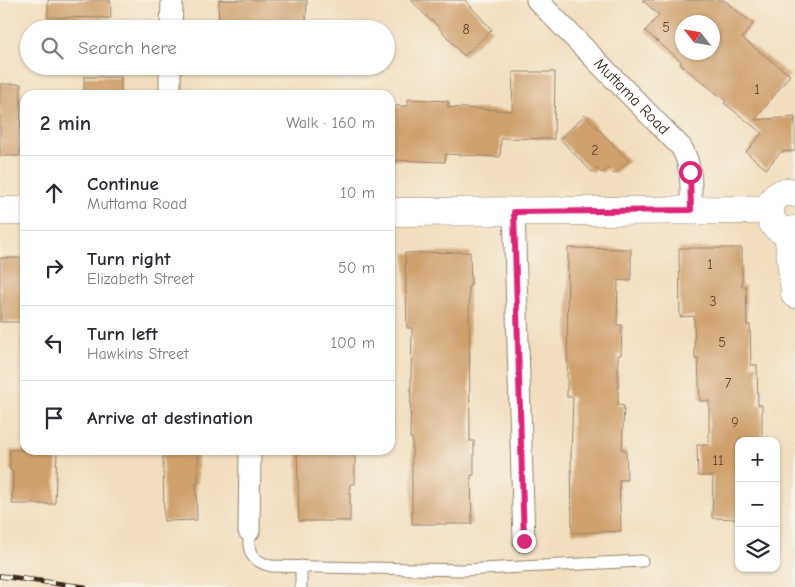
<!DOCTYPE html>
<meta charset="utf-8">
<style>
body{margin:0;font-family:"Comic Neue",sans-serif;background:#f2f2f3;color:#2b2b33}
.controls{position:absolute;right:15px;bottom:15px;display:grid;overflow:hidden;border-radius:10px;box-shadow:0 1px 4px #0004}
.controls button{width:45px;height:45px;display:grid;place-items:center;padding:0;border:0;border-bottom:1px solid #e1e1e2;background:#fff;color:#2b2b33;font:25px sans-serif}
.compass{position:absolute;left:675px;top:15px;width:45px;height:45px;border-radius:50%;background:#fff;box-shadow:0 1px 4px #0004;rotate:301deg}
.stop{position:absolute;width:15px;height:15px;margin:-11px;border:4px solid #db2777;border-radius:50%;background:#fff}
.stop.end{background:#db2777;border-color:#fff;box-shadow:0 1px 5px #0008}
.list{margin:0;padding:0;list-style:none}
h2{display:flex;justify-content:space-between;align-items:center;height:65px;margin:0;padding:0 20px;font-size:21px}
h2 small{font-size:16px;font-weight:400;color:#7c7c81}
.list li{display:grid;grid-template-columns:32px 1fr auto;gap:15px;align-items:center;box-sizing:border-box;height:75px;padding:0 20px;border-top:1px solid #e1e1e2}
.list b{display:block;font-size:19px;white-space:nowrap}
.list p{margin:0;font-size:16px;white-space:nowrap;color:#7c7c81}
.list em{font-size:16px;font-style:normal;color:#7c7c81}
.icon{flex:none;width:28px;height:28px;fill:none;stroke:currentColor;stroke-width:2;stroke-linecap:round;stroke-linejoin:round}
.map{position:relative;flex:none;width:795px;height:587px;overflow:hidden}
.search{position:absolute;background:#fff;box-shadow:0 1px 4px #0004;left:20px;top:20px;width:375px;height:55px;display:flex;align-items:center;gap:12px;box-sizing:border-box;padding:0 18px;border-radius:28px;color:#7c7c81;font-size:19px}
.panel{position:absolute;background:#fff;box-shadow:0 1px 4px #0004;left:20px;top:90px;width:375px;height:365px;border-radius:15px}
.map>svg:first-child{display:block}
</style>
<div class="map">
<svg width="795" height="587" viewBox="0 0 795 587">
<rect width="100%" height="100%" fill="#f7f3e8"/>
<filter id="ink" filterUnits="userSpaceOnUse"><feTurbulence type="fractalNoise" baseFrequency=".02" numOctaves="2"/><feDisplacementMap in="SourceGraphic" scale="10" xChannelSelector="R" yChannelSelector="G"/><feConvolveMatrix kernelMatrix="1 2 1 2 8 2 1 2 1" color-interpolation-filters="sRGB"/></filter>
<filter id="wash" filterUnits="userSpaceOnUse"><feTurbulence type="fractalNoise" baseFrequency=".0096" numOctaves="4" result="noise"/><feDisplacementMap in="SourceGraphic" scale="20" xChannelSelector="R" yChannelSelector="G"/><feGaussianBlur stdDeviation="1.12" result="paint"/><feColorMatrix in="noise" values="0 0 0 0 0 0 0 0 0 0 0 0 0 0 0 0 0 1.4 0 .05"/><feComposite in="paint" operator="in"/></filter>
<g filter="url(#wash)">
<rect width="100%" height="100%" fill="#f1debe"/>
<g id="blocks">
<!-- building -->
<g fill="#d0a06c" fill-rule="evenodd">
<path d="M48,0H110L111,18L48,17Z"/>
<path d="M219,0H307L306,21L246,20V29H218Z"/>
<path d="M411,0H465L492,30L464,56L432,20L431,21Z"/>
<path d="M642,0H724L753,24L742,38L790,75L755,120L795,117V151L781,152L766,169L746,152L762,133L724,103L726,101L680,64L682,62L645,31L659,15ZM682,22H712V52H682Z"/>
<path d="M513,72H555L554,139L501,138L500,157L446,154L445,162L390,160V106H408V99L448,101V107L512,111Z"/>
<rect x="84" y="77" width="37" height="18"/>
<path d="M0,84H21L20,156H0Z"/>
<path d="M585,115L629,161L614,174L608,168L602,173L597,169L592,172L560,139Z"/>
<path d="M568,248L631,249V281L618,280L617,325H622L621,355H618V405L624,406L622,450H626L627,480H619L621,531L572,533L571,456L573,397H567Z"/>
<path d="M679,248H742V286H746L747,325H750L751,365H757L758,405H762V438H739V519L712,518L713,476H698L697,445H709V401H700L698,359H695L694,316L680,317Z"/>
<path d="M470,252L471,285L469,286L470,441H474V475H471L472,524H412V438H410L412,328H407L405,253Z"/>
<rect x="0" y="258" width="25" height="64"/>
<path d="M10,450H57L55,504H12L13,471H10Z"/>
<path d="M297,450H355V484H350V521H299Z"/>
<path d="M198,453V483H196L197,520L164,521L163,454Z"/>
</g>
</g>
</g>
<g filter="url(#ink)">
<use href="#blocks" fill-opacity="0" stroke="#96846e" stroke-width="1"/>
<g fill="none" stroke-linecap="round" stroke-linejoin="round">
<defs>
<g id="lane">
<path d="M249,531C248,552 249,560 271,566L463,570L642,561"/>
<path d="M301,587V566"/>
</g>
<g id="street">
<path id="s1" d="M537,0L681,147C693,166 691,188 691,210"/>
<path d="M171,29L172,0"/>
<path d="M170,95V66"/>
<path d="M514,212L524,541"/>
<path d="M249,531L250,450"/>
</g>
<g id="secondary">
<path d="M795,193C762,185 761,238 795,230"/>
<path d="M0,211H25"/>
<path d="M390,212L769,210"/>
<path d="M788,232L795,294"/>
</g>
</defs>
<!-- lane casing -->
<use href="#lane" stroke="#96846e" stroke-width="13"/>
<!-- street casing -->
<use href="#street" stroke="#96846e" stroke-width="23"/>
<!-- secondary casing -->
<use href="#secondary" stroke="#96846e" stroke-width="29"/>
<!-- lane -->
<use href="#lane" stroke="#fff" stroke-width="11"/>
<!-- street -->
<use href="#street" stroke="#fff" stroke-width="21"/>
<!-- secondary -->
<use href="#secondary" stroke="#fff" stroke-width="28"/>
<defs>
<path id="rail" d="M0,576L84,587"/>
</defs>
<!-- rail casing -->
<use href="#rail" stroke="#3b2a1e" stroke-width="5.5"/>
<!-- rail -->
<use href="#rail" stroke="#f7f3e8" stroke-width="4" stroke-dasharray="11" stroke-linecap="butt"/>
</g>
</g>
<g fill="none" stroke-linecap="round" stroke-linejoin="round" filter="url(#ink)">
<!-- route -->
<path stroke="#db2777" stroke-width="6" d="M524,541L514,212L691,210L690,172"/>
</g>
<g text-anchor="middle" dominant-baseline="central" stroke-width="4" stroke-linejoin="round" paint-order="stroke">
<!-- number labels -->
<g font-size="14" fill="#604832">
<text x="666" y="27">5</text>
<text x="466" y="29">8</text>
<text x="757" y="89">1</text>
<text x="595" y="150">2</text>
<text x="710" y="264">1</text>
<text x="713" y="301">3</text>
<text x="722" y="342">5</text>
<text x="728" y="383">7</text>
<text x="735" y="422">9</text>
<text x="718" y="460">11</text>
</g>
<!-- street labels -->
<g font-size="16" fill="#3b2a1e" stroke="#f7f3e8">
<text stroke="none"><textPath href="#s1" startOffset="135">Muttama Road</textPath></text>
</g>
</g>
</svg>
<div class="controls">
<button>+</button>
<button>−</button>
<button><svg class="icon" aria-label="layers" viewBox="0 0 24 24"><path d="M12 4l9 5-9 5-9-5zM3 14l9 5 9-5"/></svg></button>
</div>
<svg class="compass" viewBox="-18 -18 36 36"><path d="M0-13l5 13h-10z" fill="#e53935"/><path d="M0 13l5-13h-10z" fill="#7c7c81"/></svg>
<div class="stop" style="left:690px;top:172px"></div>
<div class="stop end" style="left:524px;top:541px"></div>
<div class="search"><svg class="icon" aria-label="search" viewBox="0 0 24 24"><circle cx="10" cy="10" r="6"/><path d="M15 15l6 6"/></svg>Search here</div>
<section class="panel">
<h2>2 min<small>Walk · 160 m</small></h2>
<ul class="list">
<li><svg class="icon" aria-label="ahead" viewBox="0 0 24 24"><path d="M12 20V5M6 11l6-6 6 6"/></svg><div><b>Continue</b><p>Muttama Road</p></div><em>10 m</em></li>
<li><svg class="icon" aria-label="right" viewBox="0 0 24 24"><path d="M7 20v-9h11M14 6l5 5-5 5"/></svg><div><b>Turn right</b><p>Elizabeth Street</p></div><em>50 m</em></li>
<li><svg class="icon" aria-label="left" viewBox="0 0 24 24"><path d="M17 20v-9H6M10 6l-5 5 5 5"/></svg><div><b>Turn left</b><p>Hawkins Street</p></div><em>100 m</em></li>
<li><svg class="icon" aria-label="arrive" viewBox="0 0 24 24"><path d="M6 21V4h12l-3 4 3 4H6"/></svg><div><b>Arrive at destination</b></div></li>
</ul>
</section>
</div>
